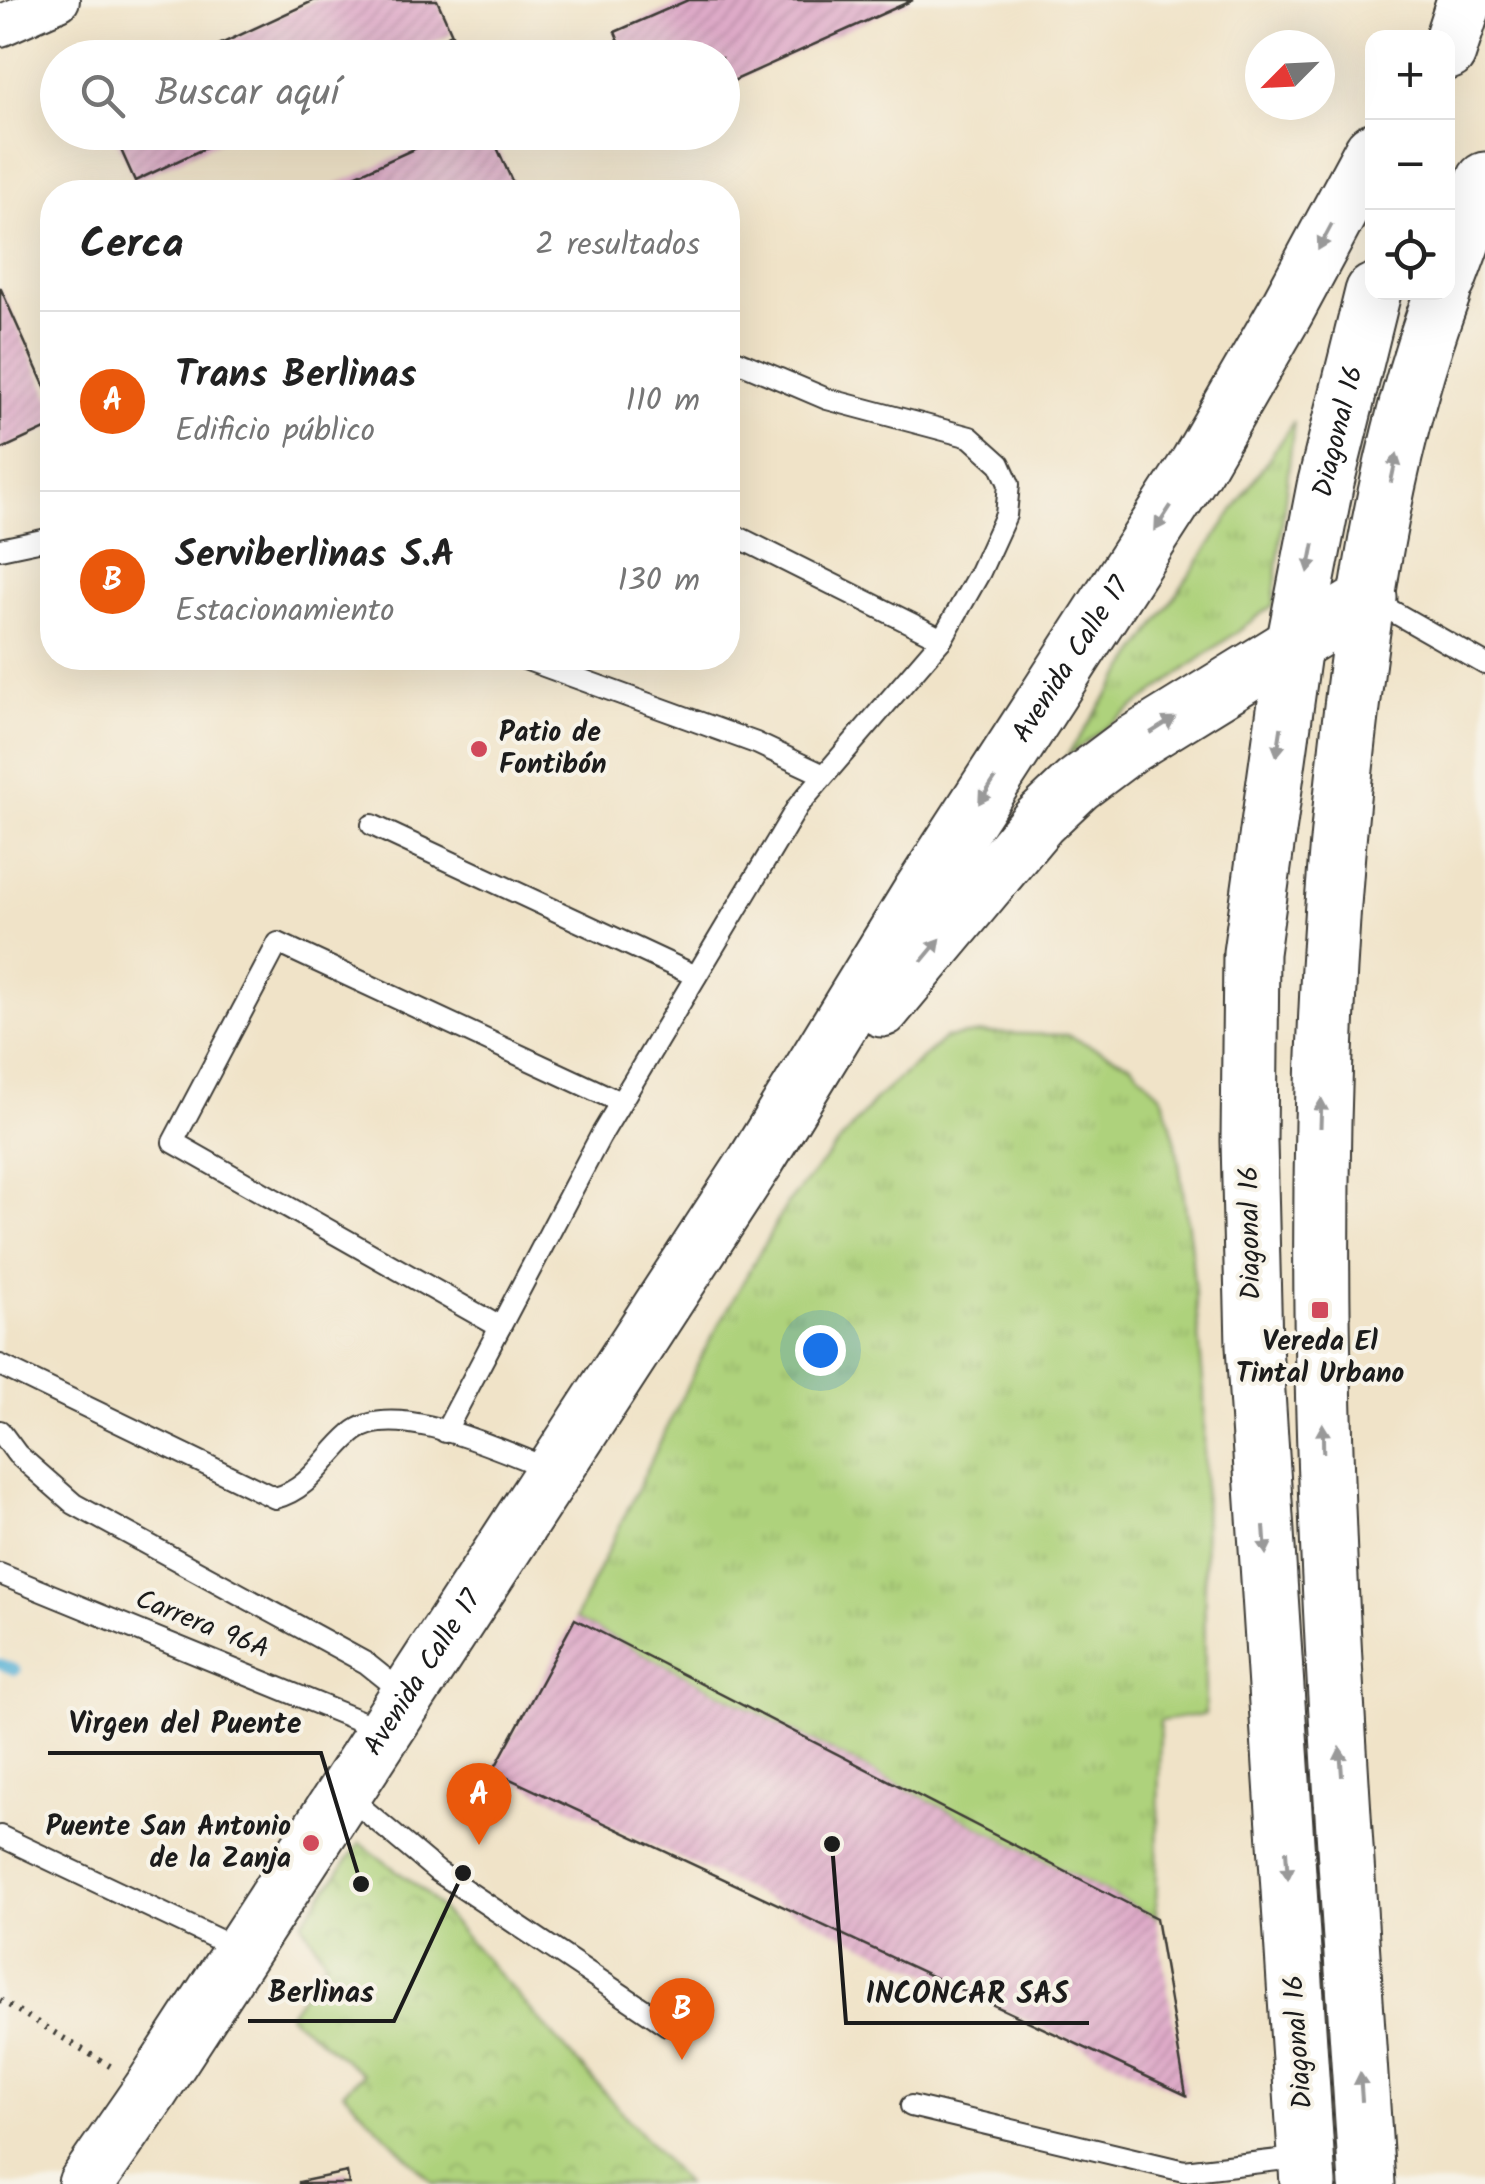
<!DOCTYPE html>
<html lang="es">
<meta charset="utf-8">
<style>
body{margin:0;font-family:Kalam,sans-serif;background:#f2f2f2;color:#222}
.controls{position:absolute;right:30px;top:30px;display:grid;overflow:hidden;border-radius:20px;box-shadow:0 10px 40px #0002}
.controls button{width:90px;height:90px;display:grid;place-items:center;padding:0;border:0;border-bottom:2px solid #e0e0e0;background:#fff;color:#222;font:50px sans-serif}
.compass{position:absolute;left:1245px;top:30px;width:90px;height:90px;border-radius:50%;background:#fff;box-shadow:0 10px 40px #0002;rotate:246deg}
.you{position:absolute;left:820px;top:1350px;width:35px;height:35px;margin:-25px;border:8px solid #fff;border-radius:50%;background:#1a73e8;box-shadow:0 0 0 15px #1a73e833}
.badge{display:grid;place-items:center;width:65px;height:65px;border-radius:50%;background:#ea580c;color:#fff;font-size:32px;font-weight:700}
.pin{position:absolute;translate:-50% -82px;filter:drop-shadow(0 2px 5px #0008)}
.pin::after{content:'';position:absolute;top:52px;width:35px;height:30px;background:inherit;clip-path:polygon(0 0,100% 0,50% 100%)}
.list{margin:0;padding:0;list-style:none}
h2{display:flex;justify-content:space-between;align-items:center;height:130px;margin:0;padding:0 40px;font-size:42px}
h2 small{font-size:32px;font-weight:400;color:#767676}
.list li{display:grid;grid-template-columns:65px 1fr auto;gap:30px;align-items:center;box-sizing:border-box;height:180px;padding:0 40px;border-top:2px solid #e0e0e0}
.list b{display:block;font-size:38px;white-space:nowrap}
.list p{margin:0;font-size:32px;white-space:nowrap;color:#767676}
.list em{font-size:32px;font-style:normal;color:#767676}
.icon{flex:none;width:55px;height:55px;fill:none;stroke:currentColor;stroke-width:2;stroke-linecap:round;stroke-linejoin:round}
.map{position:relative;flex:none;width:1485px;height:2184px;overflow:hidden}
.search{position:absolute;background:#fff;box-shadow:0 10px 40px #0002;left:40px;top:40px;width:700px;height:110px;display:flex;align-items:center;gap:25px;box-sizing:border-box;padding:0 35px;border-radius:55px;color:#767676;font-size:38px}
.panel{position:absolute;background:#fff;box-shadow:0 10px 40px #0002;left:40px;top:180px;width:700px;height:490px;border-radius:40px}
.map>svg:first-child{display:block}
</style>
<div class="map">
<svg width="1485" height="2184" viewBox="0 0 1485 2184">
<defs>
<pattern id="grass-tufts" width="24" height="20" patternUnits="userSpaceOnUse" patternTransform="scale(2.5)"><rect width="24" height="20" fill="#aed27b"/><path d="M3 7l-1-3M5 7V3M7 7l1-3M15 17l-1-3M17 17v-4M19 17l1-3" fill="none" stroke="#95b46a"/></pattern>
<pattern id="park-crowns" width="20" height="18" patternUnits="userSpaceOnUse" patternTransform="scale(2.5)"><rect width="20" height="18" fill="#aed27b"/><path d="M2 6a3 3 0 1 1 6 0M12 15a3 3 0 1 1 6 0" fill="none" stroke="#95b46a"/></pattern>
<pattern id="building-hatch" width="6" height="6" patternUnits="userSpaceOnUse" patternTransform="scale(2.5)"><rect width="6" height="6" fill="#deaac8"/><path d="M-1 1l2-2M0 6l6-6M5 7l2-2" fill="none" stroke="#be92ab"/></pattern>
</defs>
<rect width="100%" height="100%" fill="#f7f3e8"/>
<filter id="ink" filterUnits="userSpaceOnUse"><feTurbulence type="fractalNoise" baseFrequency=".01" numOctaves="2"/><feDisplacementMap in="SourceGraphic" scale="20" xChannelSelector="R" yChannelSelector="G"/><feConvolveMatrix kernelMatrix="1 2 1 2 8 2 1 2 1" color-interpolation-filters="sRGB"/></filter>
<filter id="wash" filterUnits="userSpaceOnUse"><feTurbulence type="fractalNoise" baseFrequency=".0048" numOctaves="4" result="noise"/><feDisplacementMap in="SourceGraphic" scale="40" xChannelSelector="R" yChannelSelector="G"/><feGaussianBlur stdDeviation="2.25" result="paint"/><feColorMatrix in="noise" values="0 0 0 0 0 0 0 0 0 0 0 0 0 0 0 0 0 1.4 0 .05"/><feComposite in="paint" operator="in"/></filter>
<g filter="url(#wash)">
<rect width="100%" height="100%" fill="#f0e3c8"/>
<!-- grass -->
<g fill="url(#grass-tufts)" stroke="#65774c" stroke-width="2.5">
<path d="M1294,421L1273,605L1066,757Z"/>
<path d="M982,1033L1067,1035L1131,1064L1163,1098L1176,1143L1190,1240L1204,1391L1205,1714L1160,1721L1156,1918L575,1619L704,1351L787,1204L878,1097L945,1038Z"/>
</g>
<!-- park -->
<path fill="url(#park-crowns)" stroke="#65774c" stroke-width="2.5" d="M360,1843L426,1893L686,2184H434L343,2092L363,2074L288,2015L326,1961L302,1922Z"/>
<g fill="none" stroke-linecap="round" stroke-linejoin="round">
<!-- stream -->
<path stroke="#57b1d5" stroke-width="11" d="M0,1664L15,1670"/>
</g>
<g id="blocks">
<!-- building -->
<g fill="url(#building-hatch)">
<path d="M315,0H437L452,34L401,58H191Z"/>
<path d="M688,0H913L722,86V58H626L615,32Z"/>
<path d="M113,132H239L135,181Z"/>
<path d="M451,132H490L517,192H320Z"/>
<path d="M0,287L52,403V426L0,450Z"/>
<path d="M575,1619L1156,1918L1186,2095L493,1771Z"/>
<path d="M347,2172L349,2184H299V2182Z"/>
</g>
</g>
</g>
<g filter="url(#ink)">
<use href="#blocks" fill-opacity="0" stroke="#3c3a36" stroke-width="2.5"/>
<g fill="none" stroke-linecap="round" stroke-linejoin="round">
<defs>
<g id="service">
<path d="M728,532L942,639"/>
<path d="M0,549L52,538"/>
<path d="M1369,598L1485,664"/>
<path d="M522,658L756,743L824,775"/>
<path d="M372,825L696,976"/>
<path d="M500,1327L173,1142L278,943L620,1102"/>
<path d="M0,1365L275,1498C311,1489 325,1456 351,1434C392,1397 503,1452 550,1469"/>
<path d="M0,1431L17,1454L74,1504L366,1663L406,1695"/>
<path d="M445,1432L600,1137L798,806L942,639L980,572L1006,515L1009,484L1000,464L970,437L827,399L728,357"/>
<path d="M0,1574L382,1730"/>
<path d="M344,1793L437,1871L667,2025"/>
<path d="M0,1836L240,1950"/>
<path d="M911,2106L1184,2171L1304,2157"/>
</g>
<path id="minor" d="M0,26L59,0"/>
<g id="secondary">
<path d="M882,1009L1039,821L1077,785L1129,746L1369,598"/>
<path id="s1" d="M86,2184L151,2090L756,1161L919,895L1197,465L1286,311L1372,151"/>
</g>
<g id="primary">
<path d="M1448,52L1465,0"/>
<path d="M1448,280L1485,180"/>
<path id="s2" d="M1308,2184L1254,1346L1249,1141L1251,953L1294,645L1325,486L1373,292"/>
<path d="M1367,2184C1338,1722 1296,1260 1342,798C1359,629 1383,453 1443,292"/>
</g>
</defs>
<!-- service casing -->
<use href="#service" stroke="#3c3a36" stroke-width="24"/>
<!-- minor casing -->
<use href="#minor" stroke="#3c3a36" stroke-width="44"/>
<!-- secondary casing -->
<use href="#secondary" stroke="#3c3a36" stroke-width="59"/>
<!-- primary casing -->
<use href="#primary" stroke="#3c3a36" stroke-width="59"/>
<!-- path -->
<path stroke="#3c3a36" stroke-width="6" stroke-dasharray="2.5 8" stroke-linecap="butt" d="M0,2000L115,2069"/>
<!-- service -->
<use href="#service" stroke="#fff" stroke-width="20"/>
<!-- minor -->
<use href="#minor" stroke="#fff" stroke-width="40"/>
<!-- secondary -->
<use href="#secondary" stroke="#fff" stroke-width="55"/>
<!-- primary -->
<use href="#primary" stroke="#fff" stroke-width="55"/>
</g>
<!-- one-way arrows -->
<defs><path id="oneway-solid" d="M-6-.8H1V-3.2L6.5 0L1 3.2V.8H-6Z" transform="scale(2.5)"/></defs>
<g fill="#999">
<use href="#oneway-solid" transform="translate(1325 237) rotate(118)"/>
<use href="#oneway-solid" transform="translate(1394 468) rotate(-78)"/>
<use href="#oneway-solid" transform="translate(1163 518) rotate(123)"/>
<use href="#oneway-solid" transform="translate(1311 558) rotate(101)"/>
<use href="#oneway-solid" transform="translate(1163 725) rotate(-32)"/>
<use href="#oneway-solid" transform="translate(1279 742) rotate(99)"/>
<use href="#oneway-solid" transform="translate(987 791) rotate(123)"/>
<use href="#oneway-solid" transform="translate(931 950) rotate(-50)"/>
<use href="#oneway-solid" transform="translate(1321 1113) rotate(-88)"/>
<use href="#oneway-solid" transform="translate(1323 1438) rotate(-91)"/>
<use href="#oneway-solid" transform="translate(1265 1540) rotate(86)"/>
<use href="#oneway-solid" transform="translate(1341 1762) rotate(-94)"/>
<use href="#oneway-solid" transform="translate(1287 1865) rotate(86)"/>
<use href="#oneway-solid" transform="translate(1361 2087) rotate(-94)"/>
</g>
</g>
<!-- markers -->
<g fill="#d1495b" stroke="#f7f3e8" stroke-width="4">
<circle cx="479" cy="749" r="10"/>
<rect x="1310" y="1300" width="20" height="20" rx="5"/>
<circle cx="311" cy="1843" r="10"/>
</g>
<g text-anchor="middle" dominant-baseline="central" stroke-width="8" stroke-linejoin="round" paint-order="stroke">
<!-- street labels -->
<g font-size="28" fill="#1c1c1c" stroke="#f7f3e8">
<text stroke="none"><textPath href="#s2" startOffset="1762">Diagonal 16</textPath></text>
<text stroke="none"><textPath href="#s1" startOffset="1815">Avenida Calle 17</textPath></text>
<text transform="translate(1251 1233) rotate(-91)">Diagonal 16</text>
<text transform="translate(202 1625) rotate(22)">Carrera 96A</text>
<text stroke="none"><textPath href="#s1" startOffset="612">Avenida Calle 17</textPath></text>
<text transform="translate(1299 2042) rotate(-94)">Diagonal 16</text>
</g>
<!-- poi labels -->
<g font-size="28" font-weight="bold" fill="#1c1c1c" stroke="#f7f3e8" text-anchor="start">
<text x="499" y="733">Patio de<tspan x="499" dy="32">Fontibón</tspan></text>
<text x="1320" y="1342" text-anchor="middle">Vereda El<tspan x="1320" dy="32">Tintal Urbano</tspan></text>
<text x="291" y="1827" text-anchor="end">Puente San Antonio<tspan x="291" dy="32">de la Zanja</tspan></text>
</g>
</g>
<!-- callouts -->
<path fill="none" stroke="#1c1c1c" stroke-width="4" d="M361 1884L321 1753H48M463 1873L394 2021H248M832 1844L846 2023H1089"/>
<g fill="#1c1c1c" stroke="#f7f3e8" stroke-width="4">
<circle cx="361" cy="1884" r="10"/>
<circle cx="463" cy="1873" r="10"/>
<circle cx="832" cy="1844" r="10"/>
</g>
<g font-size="30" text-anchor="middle" font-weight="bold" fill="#1c1c1c" stroke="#f7f3e8" stroke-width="8" stroke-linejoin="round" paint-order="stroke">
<text x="185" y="1733">Virgen del Puente</text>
<text x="321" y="2002">Berlinas</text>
<text x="967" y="2003">INCONCAR SAS</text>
</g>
</svg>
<div class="controls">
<button>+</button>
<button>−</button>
<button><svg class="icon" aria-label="locate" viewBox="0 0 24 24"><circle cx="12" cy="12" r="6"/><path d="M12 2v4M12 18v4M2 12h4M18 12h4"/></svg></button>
</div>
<svg class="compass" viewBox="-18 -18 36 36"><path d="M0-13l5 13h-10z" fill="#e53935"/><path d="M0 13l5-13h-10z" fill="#767676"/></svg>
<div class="you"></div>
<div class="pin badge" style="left:479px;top:1845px">A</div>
<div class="pin badge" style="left:682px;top:2060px">B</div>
<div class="search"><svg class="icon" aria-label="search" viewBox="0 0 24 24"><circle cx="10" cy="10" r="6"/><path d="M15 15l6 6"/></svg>Buscar aquí</div>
<section class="panel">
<h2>Cerca<small>2 resultados</small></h2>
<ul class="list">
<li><span class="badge">A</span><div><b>Trans Berlinas</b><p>Edificio público</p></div><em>110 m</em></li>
<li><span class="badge">B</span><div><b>Serviberlinas S.A</b><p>Estacionamiento</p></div><em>130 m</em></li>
</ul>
</section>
</div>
